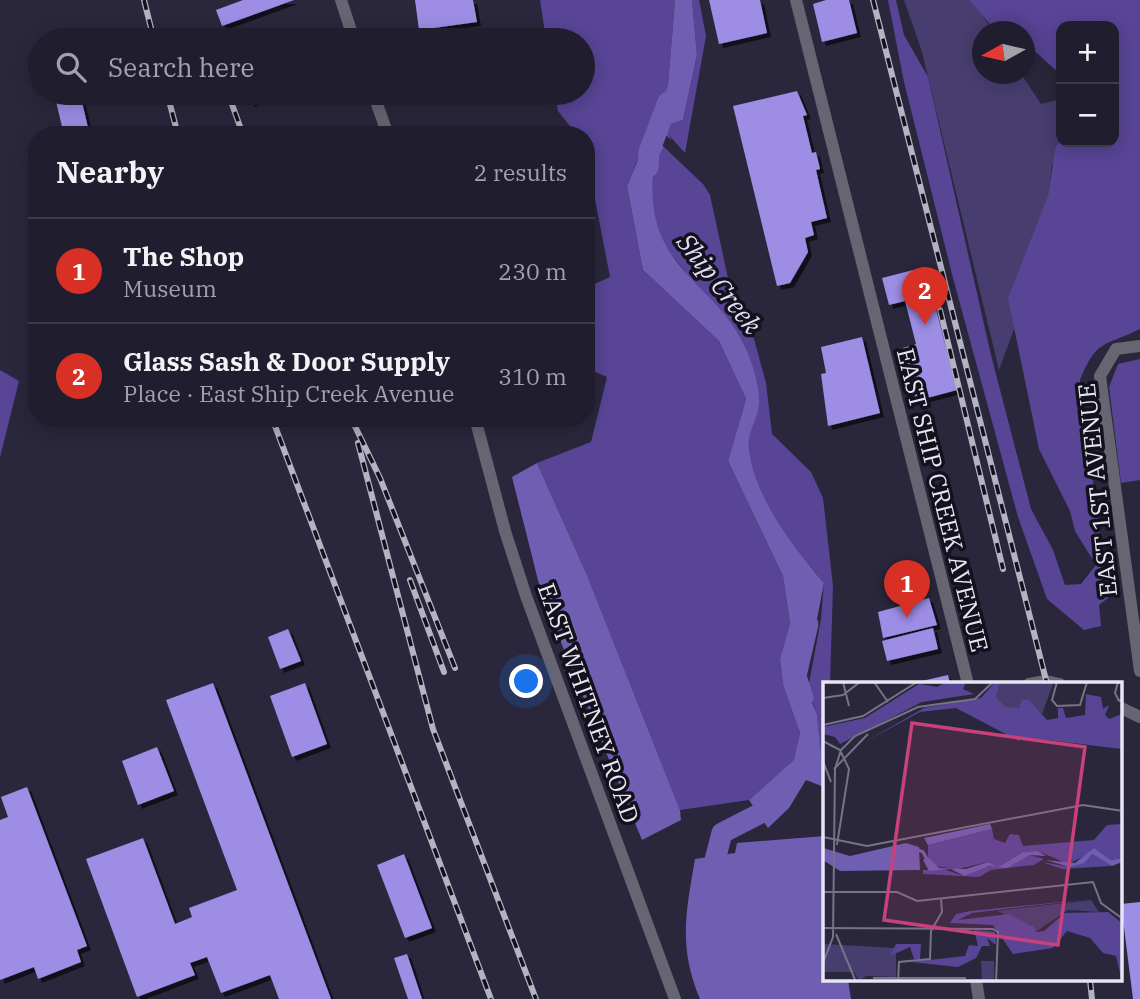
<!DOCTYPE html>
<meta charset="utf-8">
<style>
body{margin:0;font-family:"IBM Plex Serif",serif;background:#282636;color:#f1f3f6}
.controls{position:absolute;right:21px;top:21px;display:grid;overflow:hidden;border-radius:14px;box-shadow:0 4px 18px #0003}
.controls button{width:63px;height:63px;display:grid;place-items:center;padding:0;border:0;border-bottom:2px solid #3d3b4a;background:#201d2e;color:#f1f3f6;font:35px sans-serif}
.compass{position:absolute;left:972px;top:21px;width:63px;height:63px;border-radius:50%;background:#201d2e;box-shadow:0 4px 18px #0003;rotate:262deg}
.you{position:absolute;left:527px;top:682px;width:24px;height:24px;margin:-18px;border:5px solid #fff;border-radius:50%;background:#1a73e8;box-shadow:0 0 0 10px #1a73e833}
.badge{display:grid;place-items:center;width:46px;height:46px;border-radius:50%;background:#d93025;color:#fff;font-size:23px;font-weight:700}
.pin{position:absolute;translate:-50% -58px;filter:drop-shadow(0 2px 4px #0008)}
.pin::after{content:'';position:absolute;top:37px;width:24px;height:21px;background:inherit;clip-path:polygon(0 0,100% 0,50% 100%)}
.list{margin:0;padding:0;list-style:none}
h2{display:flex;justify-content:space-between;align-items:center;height:91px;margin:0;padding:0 28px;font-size:30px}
h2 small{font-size:23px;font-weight:400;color:#a2a2aa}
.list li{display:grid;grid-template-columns:46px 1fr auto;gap:21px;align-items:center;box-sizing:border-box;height:105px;padding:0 28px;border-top:2px solid #3d3b4a}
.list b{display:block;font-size:26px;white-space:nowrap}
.list p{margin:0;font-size:23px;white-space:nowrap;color:#a2a2aa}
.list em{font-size:23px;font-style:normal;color:#a2a2aa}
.icon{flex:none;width:38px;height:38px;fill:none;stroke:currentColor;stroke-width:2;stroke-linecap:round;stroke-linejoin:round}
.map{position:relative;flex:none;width:1140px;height:999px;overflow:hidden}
.search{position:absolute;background:#201d2e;box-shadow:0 4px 18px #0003;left:28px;top:28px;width:567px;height:77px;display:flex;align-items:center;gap:18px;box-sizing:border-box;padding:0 24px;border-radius:38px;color:#a2a2aa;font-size:26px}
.panel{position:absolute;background:#201d2e;box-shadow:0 4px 18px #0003;left:28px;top:126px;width:567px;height:301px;border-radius:28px}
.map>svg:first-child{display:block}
</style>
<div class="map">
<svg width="1140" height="999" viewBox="0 0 1140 999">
<defs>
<filter id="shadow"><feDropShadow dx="4" dy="4" stdDeviation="0" flood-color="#0009"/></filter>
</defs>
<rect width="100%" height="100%" fill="#2a273d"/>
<!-- green -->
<path fill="#473d6e" d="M904,0H972L993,31L982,32V74H1021L1041,104L1061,99V142H1079L1052,164L1042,253L999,370L922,52Z"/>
<!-- forest -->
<g fill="#584596">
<path d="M540,0H675L668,85L627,186L643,270L719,341L746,399L728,461L783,576L790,623L780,660L783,685L800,733L795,760L749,800L680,810L587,575L537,463L591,442L607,377L586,368V288L610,277L586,152V135H577L558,111L555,93H583V40H546Z"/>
<path d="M692,0H699L706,36L685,153L666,132L671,124L683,120L697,55Z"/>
<path d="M888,0H896L904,35L928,77L991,355L1031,509L1053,550L1065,585L1081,584L1096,565L1075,531L1070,511L1039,449L1008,298L1048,196L1056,145L1066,142H1114V26H1061V75L1025,42L1024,32L996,31L969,0H1140V329C1103,347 1097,339 1080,380L1108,598L1099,605L1101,626L1084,630L1047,599L1018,517L953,278L904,82Z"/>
<path d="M664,147L703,184L710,195L731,292L754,339L766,383L772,434L811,472L823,498L833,586L830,684H825V809L817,714L808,689L821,619L824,583C795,549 747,487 748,441C749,429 755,416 759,404C736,362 713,319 689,278C678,259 659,247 655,224C649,196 650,171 664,147Z"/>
<path d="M1140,359V480L1121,483L1109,387L1118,364Z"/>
<path d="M0,370L19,381L0,457Z"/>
</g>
<!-- water -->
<g fill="#6f5eb1">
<path d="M675,0H692L697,55L683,120L671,124L666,132L672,140L652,124L668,85Z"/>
<path d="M648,136L664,147C653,166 651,180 653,202C659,272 719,289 745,347C752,361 760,387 759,404C758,420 746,433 749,450C754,496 795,549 824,583L817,619L795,664L817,714L824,787L806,780L789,808L768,828L749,800L794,760L800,733L783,685L780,659L790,623L783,576L728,461L746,399L719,341L643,270L627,186Z"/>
<path d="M537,463L587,575L680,810L681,820L642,840L542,596L512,477Z"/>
<path d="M825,836V980H848L851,999H700C678,947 686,912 695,859L735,853L737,843Z"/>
</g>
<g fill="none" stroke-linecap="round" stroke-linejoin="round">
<!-- river -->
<g stroke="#6f5eb1" stroke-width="21">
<path d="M648,167L649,152L668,102"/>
<path d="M803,698L796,676L808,624"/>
<path d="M709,883L722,833L759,814L780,795"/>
</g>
</g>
<!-- building -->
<g fill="#9d8de5" filter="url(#shadow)">
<path d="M243,0H294L222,26L216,10Z"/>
<path d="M415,0H473L477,22L419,30Z"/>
<path d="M709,0H760L767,33L719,44Z"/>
<path d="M826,0H849L857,33L822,42L813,4Z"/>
<path d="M797,91L807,115L803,116L812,153L816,152L820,169L816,170L827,218L811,222L814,235L805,238L808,252L790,283L777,286L733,106Z"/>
<path d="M54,93H80L89,132L64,135Z"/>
<path d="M247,93H278L250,103Z"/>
<path d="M925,267L957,390L916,401L903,348L916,344L905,301L889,305L882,278Z"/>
<path d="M862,337L880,413L828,426L821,374L826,373L821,347Z"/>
<path d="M929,598L937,625L883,638L878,612Z"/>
<path d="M933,628L938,649L887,661L882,641Z"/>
<path d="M288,629L301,661L280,669L268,637Z"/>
<path d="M948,675L950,684H913V683Z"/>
<path d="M213,683L331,999H279L270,975L221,993L207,957L190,963L195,975L137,997L86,859L143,838L175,924L192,917L189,908L237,890L166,700Z"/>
<path d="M305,683L327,744L292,757L270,696Z"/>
<path d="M157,747L174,791L138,805L122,761Z"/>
<path d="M27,787L87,946L77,950L81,962L38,979L34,967L0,980V820L8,817L1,797Z"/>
<path d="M404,854L432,928L405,938L377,865Z"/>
<path d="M1140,902V999H1133L1121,904Z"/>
<path d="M407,954L422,999H408L394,958Z"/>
</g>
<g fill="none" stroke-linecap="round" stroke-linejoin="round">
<!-- minor -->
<g stroke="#666571" stroke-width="12">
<path d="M341,0L354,40"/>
<path d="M796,0L968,684"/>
<path d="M373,93L388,135"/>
<path d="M1140,346L1116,349L1100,376L1140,671"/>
<path d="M475,418L505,531L526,596L675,999"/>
<path d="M1029,684L1046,681L1060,684"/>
<path d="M1121,708L1140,717"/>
<path d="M976,980L979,999"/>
</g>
<defs>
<g id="rail">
<path d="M144,0L154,40"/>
<path d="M873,0L1047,684"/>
<path d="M167,93L178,135"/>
<path d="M228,93L243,135"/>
<path d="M940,310L1003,569"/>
<path d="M272,418L491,999"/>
<path d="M351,418L380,478L455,668"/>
<path d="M358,443L433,729L536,999"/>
<path d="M410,580L444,672"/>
<path d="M1090,980L1092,999"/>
</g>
</defs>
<!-- rail casing -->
<use href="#rail" stroke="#b4b3c3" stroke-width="6"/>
<!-- rail -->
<use href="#rail" stroke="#13111b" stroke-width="3.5" stroke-dasharray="10" stroke-linecap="butt"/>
</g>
<g text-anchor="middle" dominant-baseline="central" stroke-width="7" stroke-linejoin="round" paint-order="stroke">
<!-- street labels -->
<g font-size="24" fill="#e7e6f4" stroke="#13111b">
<text transform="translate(1097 490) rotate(-96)">EAST 1ST AVENUE</text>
<text transform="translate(943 500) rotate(76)">EAST SHIP CREEK AVENUE</text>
<text transform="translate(589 703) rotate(70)">EAST WHITNEY ROAD</text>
</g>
<!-- water labels -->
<g font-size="26" font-style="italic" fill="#dfdcf4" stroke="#13111b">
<text transform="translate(720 283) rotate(52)">Ship Creek</text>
</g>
</g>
<!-- overview -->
<g transform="translate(823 682)">
<rect width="299" height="299" fill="#2a273d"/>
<path d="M175,0H223L230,2L219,32L202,17L196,27L183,31L170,14ZM268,218L276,230L245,228L212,250L208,243L174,229ZM0,262L73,266V295L43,294L36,299L31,290H0ZM158,279H171V299H159Z" fill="#473d6e"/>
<path d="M124,0H143L140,7L151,12L99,20L17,62L12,55L0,52V45L42,36L96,2L114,5ZM172,0H177L173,15L182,25L196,26L199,17L206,18L224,38L235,36V26H240L243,36L262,33L263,12L278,15L280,27L286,23L282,33L286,37L299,32V67L199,55L196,59L133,26L97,30L40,61L101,26L158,16ZM284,143L299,142V176L288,178L274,168L245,182L215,169L200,170L175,185L165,180L135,187L111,184L105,175V163L169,147L171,157L182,161L187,152L196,153L200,164L271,158ZM269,172L289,184L239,187L219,180L247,185ZM207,173L221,177L211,183L168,188L156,195L100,192V188H123L141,194L159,185L189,183ZM267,217L149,231L135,238L186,232L211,245L213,250L221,249L242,231L285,230L299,241V299L293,274L280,271L267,256L244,249L230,266L190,272L170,243L127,241L133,232L148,229ZM151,248L172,250L173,263L164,256L167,264H159L153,276L135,285L88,280L142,274L146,263L155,264ZM73,262H98L97,277H91L87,265L67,274Z" fill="#584596"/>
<path d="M167,142L169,147L105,163L101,156ZM83,161L96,165L97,188L17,189L0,178V166L27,174ZM271,166L288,178L299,176V180L289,184L269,172L261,181L247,185L222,178L252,181ZM215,169L223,174L207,173L184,186L166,184L141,194L128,187L106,189L100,178L105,175L116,186L143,187L165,180L175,185L200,170Z" fill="#6f5eb1"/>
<path fill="none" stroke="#6f5eb1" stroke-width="3.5" d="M91,166L100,170L106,181"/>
<path fill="none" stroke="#767386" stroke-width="2" d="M20,0L26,24M51,0L65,20M234,0L229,18L234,24L257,23L264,0M295,0L292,11L296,19L300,17M0,16L20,13L37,0M0,43L40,34L94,0M0,59L17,68L26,87L14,163M0,79L8,100M11,87L45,52M0,155L44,164L260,123L300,129M0,210H74L94,219L270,200L278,221L300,237M0,246L170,247L175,250L173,300M13,252L33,300M0,281L10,255L12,87L18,68L32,54L95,25L152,17L170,0M50,296H143M75,300L76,280L107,277L108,249L119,230L118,216"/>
<path fill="#c9417a" fill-opacity="0.15" stroke="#c9417a" stroke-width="3.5" d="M89,41L262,65L235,263L61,238Z"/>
<rect width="299" height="299" fill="none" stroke="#e7e6f4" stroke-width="3.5"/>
</g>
</svg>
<div class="controls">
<button>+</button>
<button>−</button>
</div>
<svg class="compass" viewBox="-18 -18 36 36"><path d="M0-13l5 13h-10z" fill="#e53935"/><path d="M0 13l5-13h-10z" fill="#a2a2aa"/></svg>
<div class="you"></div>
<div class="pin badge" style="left:907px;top:618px">1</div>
<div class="pin badge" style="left:925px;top:325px">2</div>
<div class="search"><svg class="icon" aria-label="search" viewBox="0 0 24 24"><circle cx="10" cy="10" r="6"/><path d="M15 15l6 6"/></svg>Search here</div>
<section class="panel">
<h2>Nearby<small>2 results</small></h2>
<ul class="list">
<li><span class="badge">1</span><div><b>The Shop</b><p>Museum</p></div><em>230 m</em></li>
<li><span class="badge">2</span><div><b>Glass Sash &amp; Door Supply</b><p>Place · East Ship Creek Avenue</p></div><em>310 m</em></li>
</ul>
</section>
</div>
